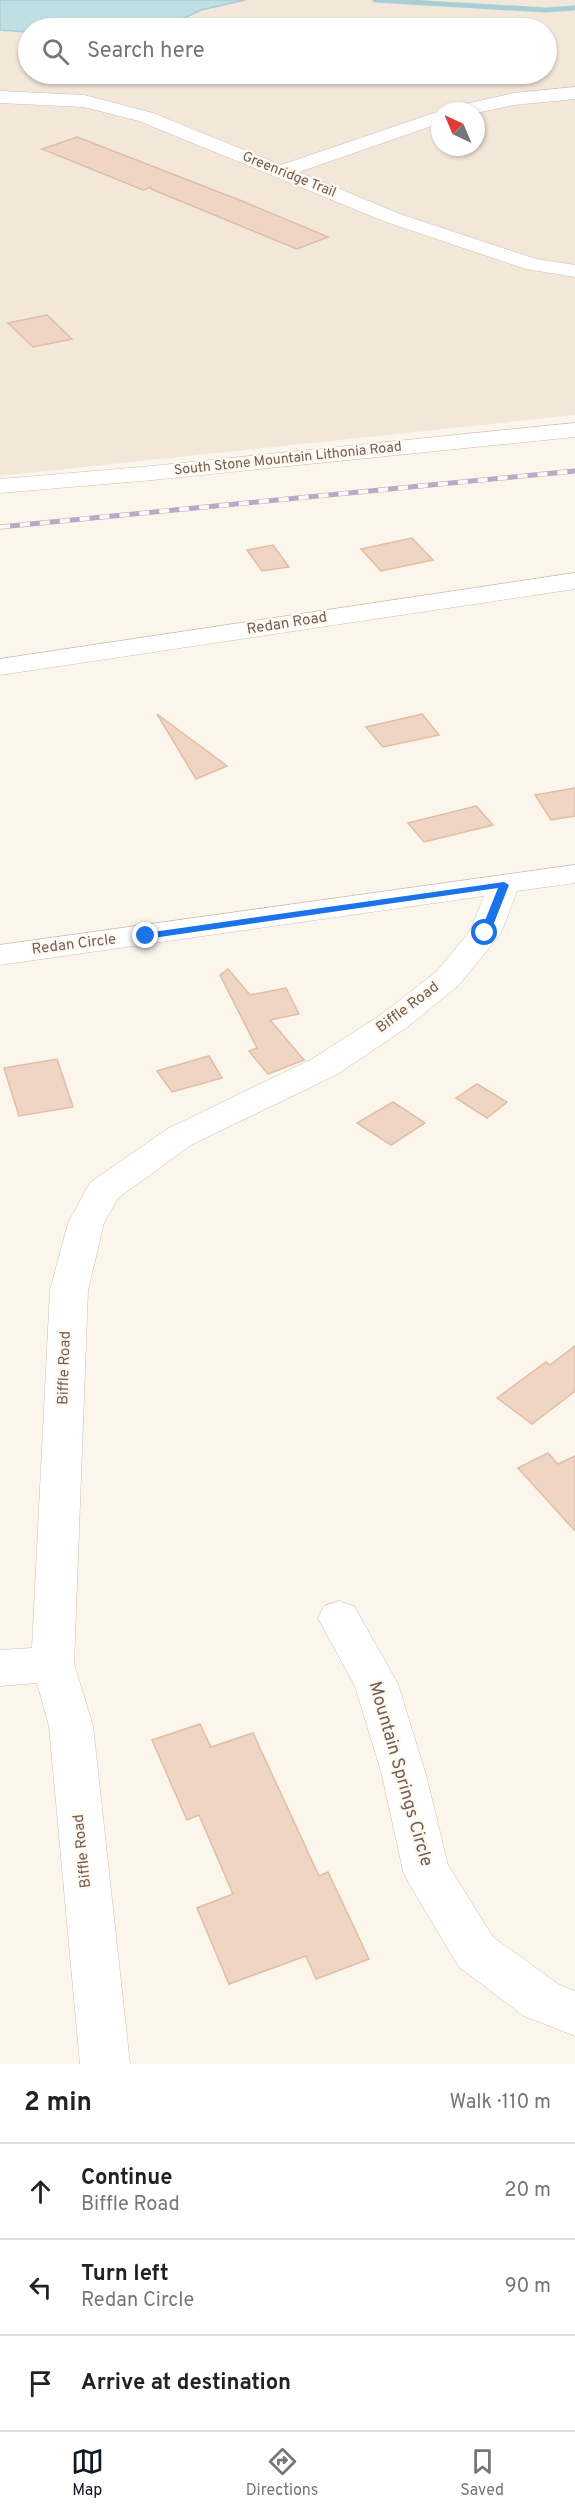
<!DOCTYPE html>
<meta charset="utf-8">
<style>
body{margin:0;font-family:Overpass,sans-serif;background:#f6f6f6;color:#222}
.compass{position:absolute;left:431px;top:102px;width:54px;height:54px;border-radius:50%;background:#fff;box-shadow:0 2px 4px #0004;rotate:316deg}
.stop{position:absolute;width:18px;height:18px;margin:-14px;border:4px solid #1a73e8;border-radius:50%;background:#fff}
.stop.end{background:#1a73e8;border-color:#fff;box-shadow:0 2px 6px #0008}
.list{margin:0;padding:0;list-style:none}
h2{display:flex;justify-content:space-between;align-items:center;height:78px;margin:0;padding:0 24px;font-size:26px}
h2 small{font-size:20px;font-weight:400;color:#767676}
.list li{display:grid;grid-template-columns:39px 1fr auto;gap:18px;align-items:center;box-sizing:border-box;height:96px;padding:0 24px;border-top:2px solid #e0e0e0}
.list b{display:block;font-size:22px;white-space:nowrap}
.list p{margin:0;font-size:20px;white-space:nowrap;color:#767676}
.list em{font-size:20px;font-style:normal;color:#767676}
.icon{flex:none;width:33px;height:33px;fill:none;stroke:currentColor;stroke-width:2;stroke-linecap:round;stroke-linejoin:round}
.map{position:relative;flex:none;width:575px;height:2064px;overflow:hidden}
.search{position:absolute;background:#fff;box-shadow:0 2px 4px #0004;left:18px;right:18px;top:18px;height:66px;display:flex;align-items:center;gap:15px;box-sizing:border-box;padding:0 21px;border-radius:33px;color:#767676;font-size:22px}
.sheet{height:366px;background:#fff}
nav{display:flex;justify-content:space-around;align-items:center;box-sizing:border-box;height:84px;border-top:2px solid #e0e0e0;background:#fff;font-size:16px;color:#767676}
nav a{display:grid;justify-items:center;gap:3px}
nav .on{color:#111827}
.map>svg:first-child{display:block}
</style>
<div class="map">
<svg width="575" height="2064" viewBox="0 0 575 2064">
<rect width="100%" height="100%" fill="#fbf5eb"/>
<!-- residential -->
<path fill="#f3e7d9" fill-rule="evenodd" d="M0,0H575V415L0,476ZM28,28H546V74H28ZM440,111H476V147H440Z"/>
<!-- water -->
<path fill="#c0dfe4" stroke="#a6ced6" stroke-width="1.5" d="M0,0H245L201,10L163,28H28V32L0,30Z"/>
<g fill="none" stroke-linecap="round" stroke-linejoin="round">
<!-- stream -->
<path stroke="#a6ced6" stroke-width="5" d="M375,0L546,10L575,8"/>
</g>
<!-- building -->
<g fill="#efd6c4" stroke="#e1bda5" stroke-width="1.5">
<path d="M77,137L242,201L328,237L297,249L151,189V187L143,190L42,149Z"/>
<path d="M47,315L72,339L33,347L8,323Z"/>
<path d="M412,538L433,560L381,571L361,549Z"/>
<path d="M273,545L289,567L262,571L247,550Z"/>
<path d="M157,714L227,766L196,779Z"/>
<path d="M422,714L439,735L383,747L366,727Z"/>
<path d="M575,788V816L551,820L535,795Z"/>
<path d="M476,806L493,825L424,842L408,823Z"/>
<path d="M228,969L250,995L286,988L299,1014L270,1020L304,1060L268,1074L249,1051L257,1048L220,975Z"/>
<path d="M209,1056L222,1078L172,1092L157,1071Z"/>
<path d="M57,1059L73,1107L19,1116L4,1068Z"/>
<path d="M477,1084L507,1102L487,1118L456,1098Z"/>
<path d="M393,1102L425,1123L391,1145L357,1123Z"/>
<path d="M575,1346V1391L532,1424L497,1398L546,1362L550,1365Z"/>
<path d="M548,1453L558,1464L575,1456V1531L518,1468Z"/>
<path d="M200,1724L211,1747L253,1733L319,1876L328,1872L369,1959L316,1979L306,1956L229,1984L197,1908L233,1894L199,1815L187,1820L152,1740Z"/>
</g>
<g fill="none" stroke-linecap="round" stroke-linejoin="round">
<defs>
<g id="minor">
<path d="M575,87V99L514,105L476,113V111H450L452,107L514,93Z"/>
<path d="M0,91L84,95L153,113L281,165L440,111V123L299,172L400,214L536,259L575,265V277L526,269L386,222L139,121L84,107L0,103Z"/>
<path d="M575,865V883L517,891L501,933L459,985L406,1028L336,1075L191,1145L118,1198L104,1223L88,1290L74,1664L93,1726L130,2064H80L49,1726L37,1683L0,1686V1650L32,1648L50,1290L68,1223L86,1190L91,1182L167,1129L312,1059L382,1014L437,971L470,931L484,896L0,965V945Z"/>
<path d="M339,1601L354,1606L398,1684L426,1775L448,1865L493,1937L558,1984L575,1991V2036L524,2016L459,1967L410,1885L403,1871L382,1775L355,1686L318,1618L324,1606Z"/>
</g>
<g id="secondary">
<path d="M575,423V437L142,481L0,493V479L142,467Z"/>
<path d="M575,573V589L0,675V659Z"/>
</g>
</defs>
<!-- minor casing -->
<use href="#minor" stroke="#cdbeb1" stroke-width="1"/>
<!-- secondary casing -->
<use href="#secondary" stroke="#d0beae" stroke-width="1"/>
<!-- minor -->
<use href="#minor" fill="#fff" fill-rule="evenodd"/>
<!-- secondary -->
<use href="#secondary" fill="#fff" fill-rule="evenodd"/>
<defs>
<path id="rail" d="M0,527L575,471"/>
</defs>
<!-- rail casing -->
<use href="#rail" stroke="#b9a8c6" stroke-width="5"/>
<!-- rail -->
<use href="#rail" stroke="#fef9f1" stroke-width="4" stroke-dasharray="10" stroke-linecap="butt"/>
</g>
<!-- route -->
<path fill="#1a73e8" d="M504,882L509,885L490,933L485,936L480,933L498,888L146,939L141,936L146,933Z"/>
<g text-anchor="middle" dominant-baseline="central" stroke-width="4.5" stroke-linejoin="round" paint-order="stroke">
<!-- far-street labels -->
<g font-size="14" fill="#755d4f" stroke="#fef9f1">
<text transform="translate(289 175) rotate(22)">Greenridge Trail</text>
<text transform="translate(288 459) rotate(-6)">South Stone Mountain Lithonia Road</text>
</g>
<!-- street labels -->
<g font-size="15" fill="#755d4f" stroke="#fef9f1">
<text transform="translate(287 624) rotate(-9)">Redan Road</text>
<text transform="translate(74 945) rotate(-7)">Redan Circle</text>
<text transform="translate(408 1008) rotate(-37)">Biffle Road</text>
<text transform="translate(65 1368) rotate(-88)">Biffle Road</text>
<text transform="translate(83 1851) rotate(-96)">Biffle Road</text>
</g>
<!-- near-street labels -->
<g font-size="18" fill="#755d4f" stroke="#fef9f1">
<text transform="translate(400 1774) rotate(74)">Mountain Springs Circle</text>
</g>
</g>
</svg>
<svg class="compass" viewBox="-18 -18 36 36"><path d="M0-13l5 13h-10z" fill="#e53935"/><path d="M0 13l5-13h-10z" fill="#767676"/></svg>
<div class="stop" style="left:485px;top:933px"></div>
<div class="stop end" style="left:146px;top:936px"></div>
<div class="search"><svg class="icon" aria-label="search" viewBox="0 0 24 24"><circle cx="10" cy="10" r="6"/><path d="M15 15l6 6"/></svg>Search here</div>
</div>
<section class="sheet">
<h2>2 min<small>Walk · 110 m</small></h2>
<ul class="list">
<li><svg class="icon" aria-label="ahead" viewBox="0 0 24 24"><path d="M12 20V5M6 11l6-6 6 6"/></svg><div><b>Continue</b><p>Biffle Road</p></div><em>20 m</em></li>
<li><svg class="icon" aria-label="left" viewBox="0 0 24 24"><path d="M17 20v-9H6M10 6l-5 5 5 5"/></svg><div><b>Turn left</b><p>Redan Circle</p></div><em>90 m</em></li>
<li><svg class="icon" aria-label="arrive" viewBox="0 0 24 24"><path d="M6 21V4h12l-3 4 3 4H6"/></svg><div><b>Arrive at destination</b></div></li>
</ul>
</section>
<nav>
<a class="on"><svg class="icon" aria-label="map" viewBox="0 0 24 24"><path d="M3 6l6-2 6 2 6-2v14l-6 2-6-2-6 2zM9 4v14M15 6v14"/></svg>Map</a>
<a><svg class="icon" aria-label="directions" viewBox="0 0 24 24"><path d="M12 3l9 9-9 9-9-9zM9 14v-3h6M13 9l2 2-2 2"/></svg>Directions</a>
<a><svg class="icon" aria-label="saved" viewBox="0 0 24 24"><path d="M7 4h10v16l-5-4-5 4z"/></svg>Saved</a>
</nav>
